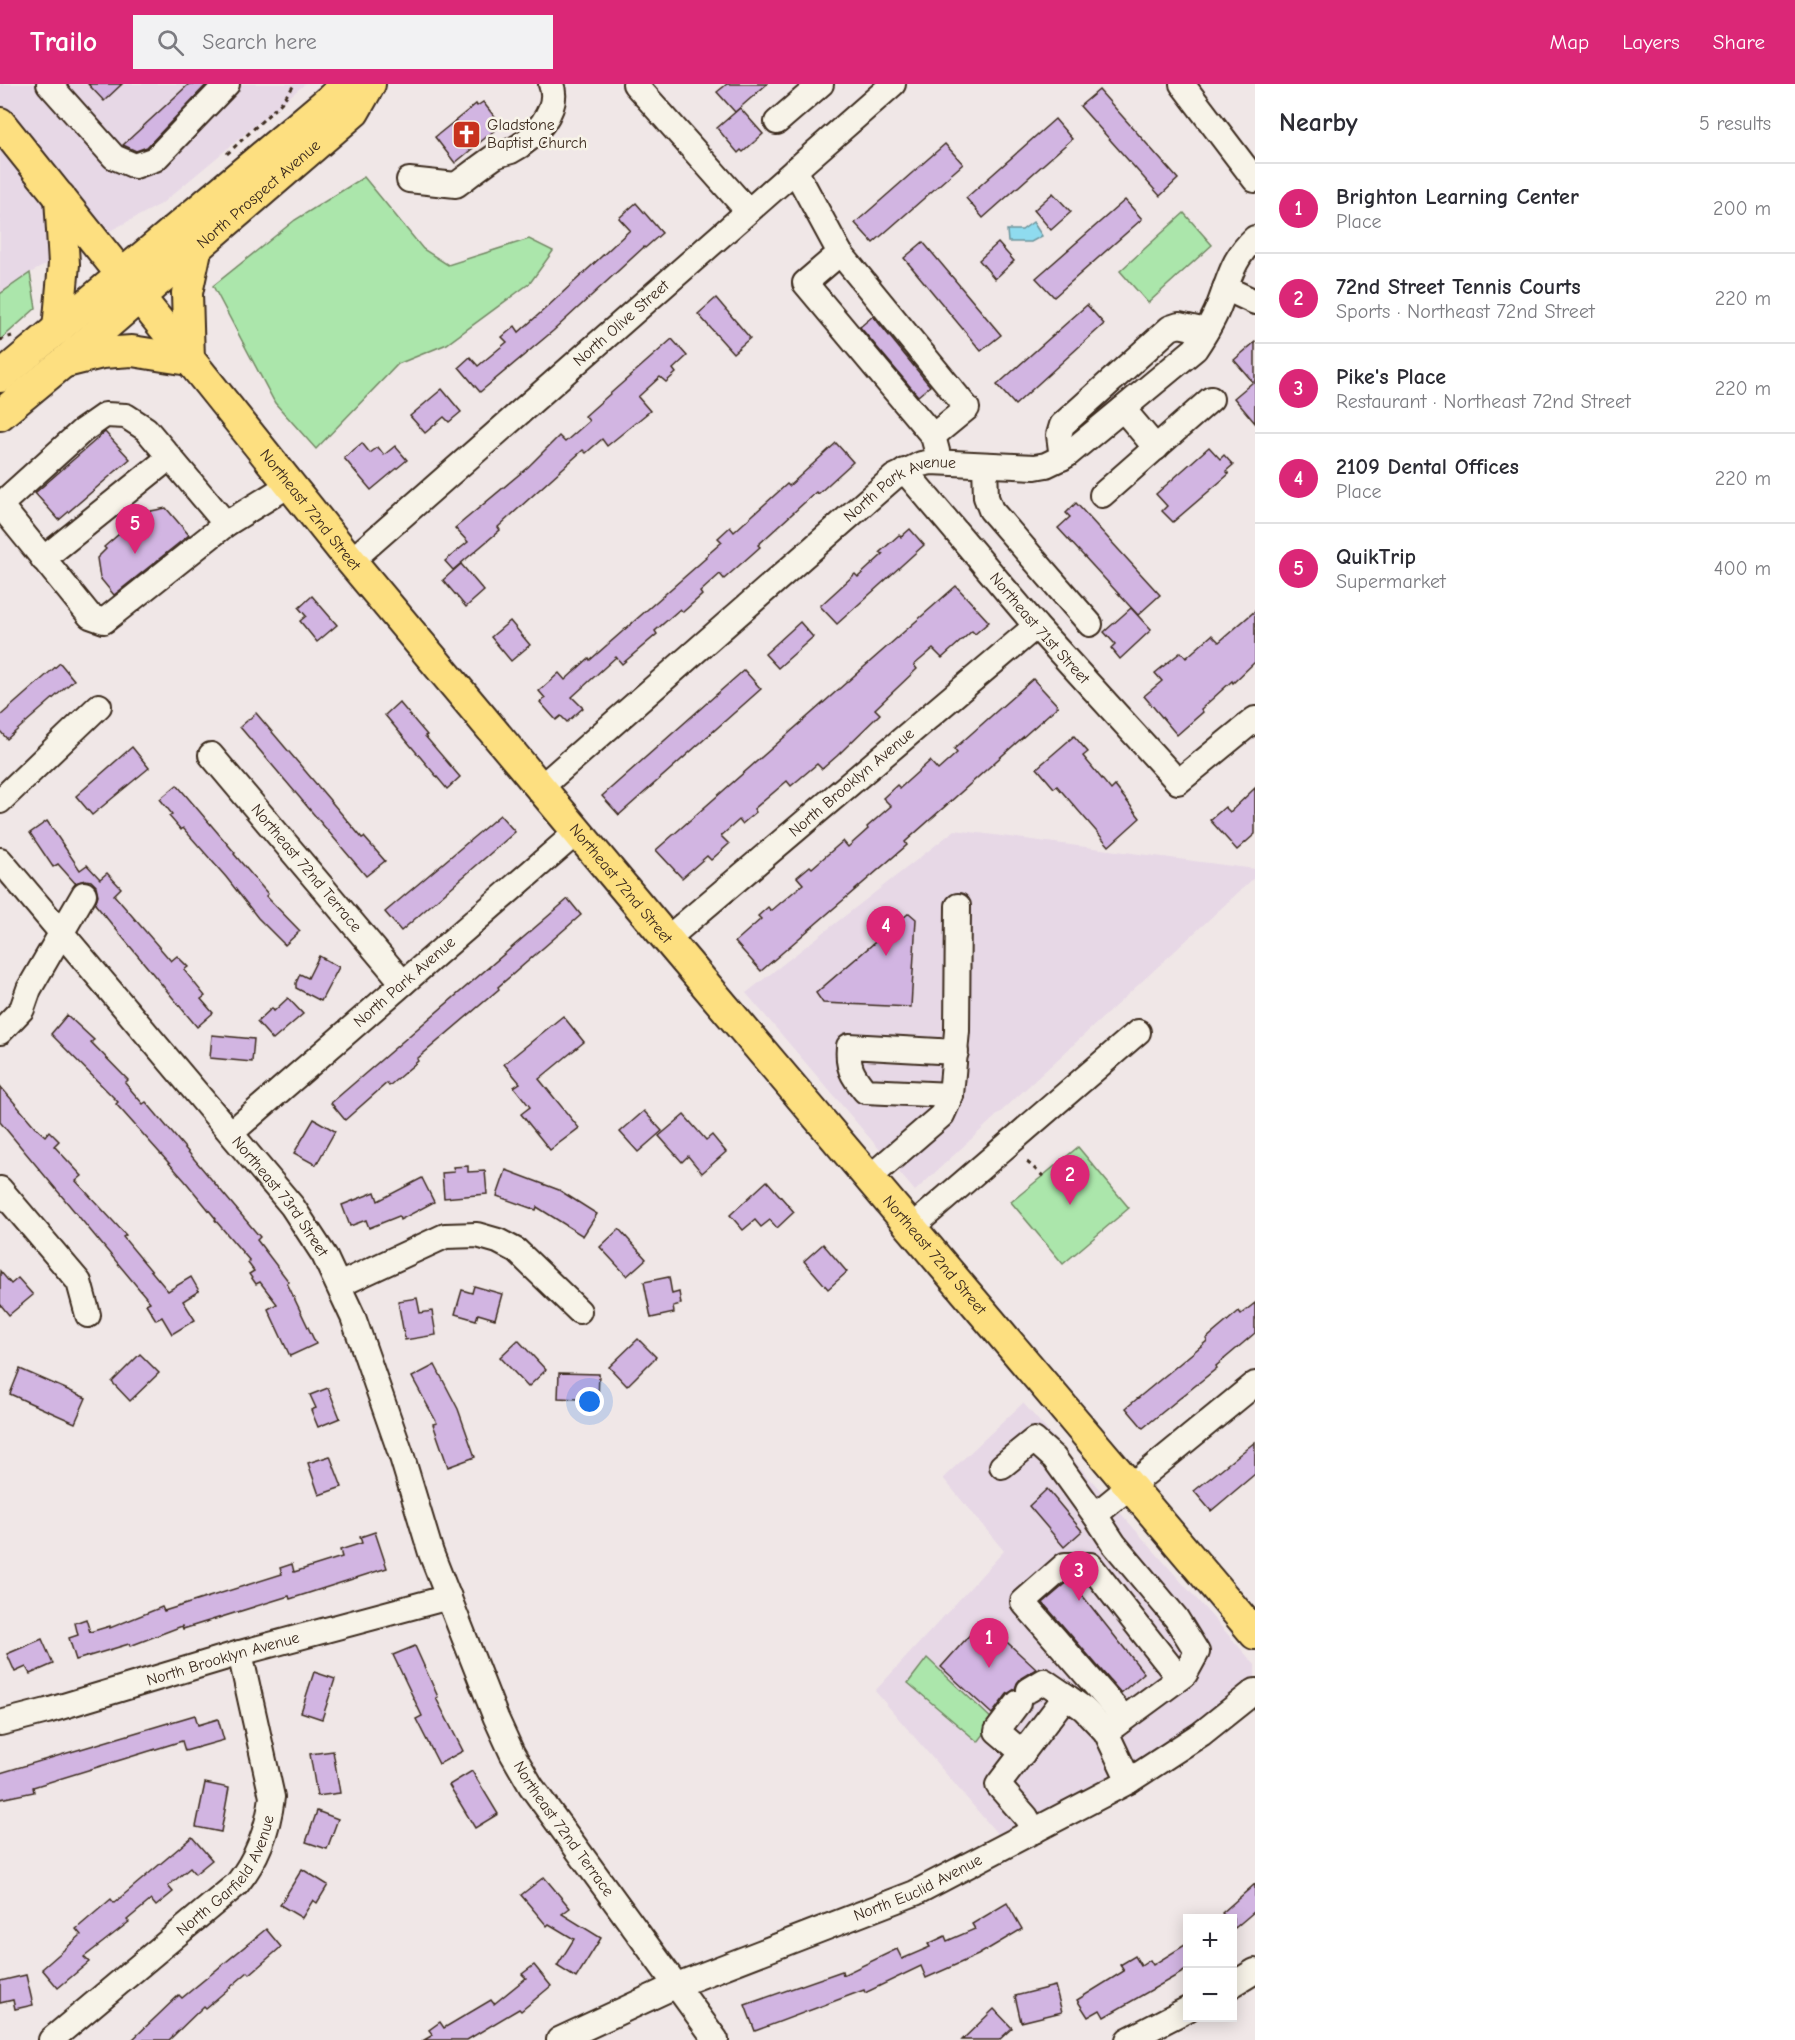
<!DOCTYPE html>
<meta charset="utf-8">
<style>
body{margin:0;font-family:"Comic Neue",sans-serif;background:#f2f2f3;color:#2b2b33}
.controls{position:absolute;right:18px;bottom:18px;display:grid;overflow:hidden;border-radius:0px;box-shadow:0 3px 15px #0003}
.controls button{width:54px;height:54px;display:grid;place-items:center;padding:0;border:0;border-bottom:2px solid #e1e1e2;background:#fff;color:#2b2b33;font:30px sans-serif}
.you{position:absolute;left:590px;top:1318px;width:21px;height:21px;margin:-15px;border:4px solid #fff;border-radius:50%;background:#1a73e8;box-shadow:0 0 0 9px #1a73e833}
.badge{display:grid;place-items:center;width:39px;height:39px;border-radius:50%;background:#db2777;color:#fff;font-size:20px;font-weight:700}
.pin{position:absolute;translate:-50% -50px;filter:drop-shadow(0 2px 3px #0008)}
.pin::after{content:'';position:absolute;top:32px;width:21px;height:18px;background:inherit;clip-path:polygon(0 0,100% 0,50% 100%)}
.list{margin:0;padding:0;list-style:none}
h2{display:flex;justify-content:space-between;align-items:center;height:78px;margin:0;padding:0 24px;font-size:26px}
h2 small{font-size:20px;font-weight:400;color:#7c7c81}
.list li{display:grid;grid-template-columns:39px 1fr auto;gap:18px;align-items:center;box-sizing:border-box;height:90px;padding:0 24px;border-top:2px solid #e1e1e2}
.list b{display:block;font-size:22px;white-space:nowrap}
.list p{margin:0;font-size:20px;white-space:nowrap;color:#7c7c81}
.list em{font-size:20px;font-style:normal;color:#7c7c81}
.icon{flex:none;width:33px;height:33px;fill:none;stroke:currentColor;stroke-width:2;stroke-linecap:round;stroke-linejoin:round}
.map{position:relative;flex:none;width:1255px;height:1956px;overflow:hidden}
header{display:flex;align-items:center;gap:36px;box-sizing:border-box;height:84px;padding:0 30px;background:#db2777;color:#fff}
header strong{font-size:28px}
nav{display:flex;gap:33px;margin-inline-start:auto;font-size:21px}
.search{width:420px;height:54px;background:#f2f2f3;display:flex;align-items:center;gap:15px;box-sizing:border-box;padding:0 21px;border-radius:0px;color:#7c7c81;font-size:22px}
main{display:flex}
aside{flex:1;background:#fff}
.map>svg:first-child{display:block}
</style>
<header>
<strong>Trailo</strong>
<div class="search"><svg class="icon" aria-label="search" viewBox="0 0 24 24"><circle cx="10" cy="10" r="6"/><path d="M15 15l6 6"/></svg>Search here</div>
<nav><a>Map</a><a>Layers</a><a>Share</a></nav>
</header>
<main>
<div class="map">
<svg width="1255" height="1956" viewBox="0 0 1255 1956">
<rect width="100%" height="100%" fill="#f0e7e7"/>
<filter id="ink" filterUnits="userSpaceOnUse"><feTurbulence type="fractalNoise" baseFrequency=".0167" numOctaves="2"/><feDisplacementMap in="SourceGraphic" scale="12" xChannelSelector="R" yChannelSelector="G"/><feConvolveMatrix kernelMatrix="1 2 1 2 8 2 1 2 1" color-interpolation-filters="sRGB"/></filter>
<g filter="url(#ink)">
<!-- built -->
<g fill="#e7d8e6">
<path d="M0,0H305L161,120L30,189L0,210Z"/>
<path d="M955,746L1255,785V793L915,1107L746,909Z"/>
<path d="M1023,1319L1255,1581V1594L1157,1666L1090,1705L1000,1753L875,1607L1004,1467L943,1394Z"/>
</g>
<!-- green -->
<g fill="#abe6ab" stroke="#738864" stroke-width="1.5">
<path d="M364,93L423,165L448,181L529,155L553,167L530,199L447,260L398,280L316,365L275,319L213,202L295,136Z"/>
<path d="M1184,129L1212,161L1148,219L1120,187Z"/>
<path d="M30,189L36,224L0,256V210Z"/>
<path d="M1078,1063L1129,1124L1063,1180L1011,1118Z"/>
<path d="M927,1574L994,1637L978,1658L908,1599Z"/>
</g>
<!-- water -->
<path fill="#8fdbef" stroke="#6d949b" stroke-width="1.5" d="M1033,138L1042,152L1031,158H1008L1007,146H1022Z"/>
<!-- building -->
<g fill="#d2b5e2" stroke="#3b2a1e" stroke-width="1.5">
<path d="M88,0H122L104,17Z"/>
<path d="M189,0H207L147,63L136,67L123,61Z"/>
<path d="M727,0H767L735,28L717,8Z"/>
<path d="M1099,6L1178,95L1160,112L1080,22Z"/>
<path d="M483,18L501,41L455,79L435,53L476,20L477,22Z"/>
<path d="M740,24L763,50L743,68L741,66L738,69L717,44Z"/>
<path d="M1055,35L1072,55L983,134L966,114Z"/>
<path d="M945,60L963,80L873,159L855,139Z"/>
<path d="M1053,109L1071,128L1051,146L1034,126Z"/>
<path d="M1125,116L1142,135L1054,213L1036,194Z"/>
<path d="M636,119L662,149L645,164L644,163L553,247L480,308L459,283L470,273L478,282L507,258L502,253L515,242L519,248L546,224L630,146L619,134Z"/>
<path d="M923,158L1001,251L981,267L904,174Z"/>
<path d="M998,159L1014,177L995,195L979,176Z"/>
<path d="M716,214L750,254L733,269L698,230Z"/>
<path d="M1087,221L1104,240L1015,321L997,301Z"/>
<path d="M873,232L930,302L918,312L860,243Z"/>
<path d="M672,255L687,272L673,285L676,289L666,298L660,293L638,313L650,327L607,362L602,355L586,369L583,366L498,443L500,446L453,486L445,477L468,458L455,444L528,383L559,352L565,358L589,337L585,332Z"/>
<path d="M1255,258V339L1234,314L1253,298L1234,276Z"/>
<path d="M442,305L461,328L449,338L444,333L425,349L410,332Z"/>
<path d="M105,348L130,375L59,436L35,409Z"/>
<path d="M362,359L370,369L378,363L384,371L395,362L407,376L371,406L344,374Z"/>
<path d="M836,359L853,378L818,410L816,408L758,461L760,463L724,495L720,490L700,508L702,511L683,528L680,525L655,547L657,550L622,580L616,573L572,613L583,624L567,638L561,632L556,636L540,618L545,614L539,607L559,589L565,596L589,574L590,576L706,474L705,473L722,458L718,454L730,443L734,448L787,400L789,402Z"/>
<path d="M1209,363L1220,375L1224,371L1233,381L1226,387L1229,390L1173,438L1162,427L1167,422L1156,410Z"/>
<path d="M1076,419L1160,511L1138,531L1058,444L1070,433L1066,429Z"/>
<path d="M166,424L189,451L114,511L100,494L97,474L106,465L104,463L133,438L136,440L151,427Z"/>
<path d="M910,445L924,461L837,540L820,522L855,490L858,493L883,470L880,468L899,451L901,453Z"/>
<path d="M461,480L484,507L466,523L443,496Z"/>
<path d="M956,502L989,538L975,550L972,547L942,574L933,565L914,581L917,585L875,625L880,630L837,672L822,685L817,680L791,702L787,697L754,725L756,728L742,740L739,736L721,752L729,760L711,776L707,772L682,794L656,766Z"/>
<path d="M312,512L337,541L317,558L300,537L306,532L299,524Z"/>
<path d="M1131,524L1151,546L1120,575L1111,564L1115,560L1104,548Z"/>
<path d="M1255,527V578L1233,599L1232,597L1201,625L1203,628L1177,651L1144,612L1162,597L1155,589L1181,568L1186,574L1212,551L1219,558Z"/>
<path d="M510,537L530,561L511,577L491,553Z"/>
<path d="M800,538L813,553L778,584L765,570Z"/>
<path d="M60,579L74,596L7,655L0,647V632Z"/>
<path d="M744,586L761,605L619,731L602,712Z"/>
<path d="M1033,595L1058,622L905,758L907,761L761,887L735,858L761,835L758,832L768,823L771,827L803,800L797,793L810,782L812,784L843,757L848,763L868,745L867,743L891,722L883,714L897,701L900,704L930,677L938,686L957,669L954,665Z"/>
<path d="M399,618L427,651L425,652L460,693L447,705L385,631Z"/>
<path d="M256,629L362,754L364,753L385,777L366,792L240,643Z"/>
<path d="M1074,652L1088,668L1083,672L1111,706L1115,702L1140,734L1109,762L1057,702L1054,704L1037,684Z"/>
<path d="M132,663L149,684L92,731L76,712Z"/>
<path d="M177,701L235,769L234,770L268,810L266,812L300,847L285,861L258,834L226,793L183,744L181,746L169,732L172,730L160,715Z"/>
<path d="M1255,704V750L1237,766L1210,736L1225,723L1230,728Z"/>
<path d="M500,731L515,748L401,847L385,828Z"/>
<path d="M47,737L80,786L87,781L100,795L107,789L121,804L114,811L171,877L177,872L188,883L184,886L205,912L201,915L213,929L197,943L95,820L98,811L96,802L91,797L85,796L75,799L58,780L53,783L30,749Z"/>
<path d="M568,815L581,831L498,903L499,905L417,975L418,977L389,1002L387,999L345,1036L331,1019Z"/>
<path d="M909,829L916,835L911,923L823,919L816,909Z"/>
<path d="M319,872L339,883L321,917L296,904V899L300,890L308,894Z"/>
<path d="M288,914L303,930L273,956L257,938L272,924L274,927Z"/>
<path d="M67,931L94,956L91,958L128,996L125,999L143,1020L146,1018L260,1153L257,1156L289,1198L287,1199L316,1260L290,1272L268,1225L277,1220L260,1198L256,1200L249,1190L254,1187L248,1179L250,1177L215,1136L216,1135L185,1097L116,1020L118,1018L51,950Z"/>
<path d="M563,932L584,958L539,995L579,1044L550,1066L521,1030L530,1023L514,1003L520,999L504,980Z"/>
<path d="M212,951L254,955L252,978L210,974Z"/>
<path d="M0,1002L36,1044L45,1052L49,1047L59,1057L54,1062L82,1092L76,1097L126,1151L123,1153L168,1207L191,1193L199,1207L183,1217L195,1236L172,1250L162,1233L156,1236L146,1220L150,1218L0,1038Z"/>
<path d="M644,1027L662,1047L638,1068L620,1048Z"/>
<path d="M684,1031L706,1056L712,1051L726,1068L702,1089L688,1072L682,1078L659,1052Z"/>
<path d="M314,1035L335,1047L316,1081L294,1069Z"/>
<path d="M468,1082V1088L485,1087L487,1110L444,1114L442,1089L454,1088L453,1083Z"/>
<path d="M506,1086L559,1106L597,1130L583,1152L537,1123L536,1126L497,1112Z"/>
<path d="M422,1094L434,1118L400,1136L399,1132L369,1144L366,1136L350,1142L342,1121L375,1108L378,1117Z"/>
<path d="M767,1097L794,1128L777,1144L770,1136L761,1143L755,1136L743,1146L730,1131Z"/>
<path d="M619,1145L646,1175L627,1192L600,1163Z"/>
<path d="M823,1160L847,1188L828,1205L804,1177Z"/>
<path d="M0,1187L11,1200L18,1194L33,1211L9,1231L0,1220Z"/>
<path d="M669,1193L672,1210L679,1208L681,1220L673,1222L674,1229L651,1234L644,1198Z"/>
<path d="M474,1202L502,1210L495,1235L478,1230L476,1236L455,1230L462,1206L472,1209Z"/>
<path d="M417,1214L420,1229L432,1227L436,1251L405,1256L398,1217Z"/>
<path d="M1255,1219V1249L1216,1282L1217,1284L1143,1344L1126,1324L1207,1257L1206,1255L1239,1227L1241,1230Z"/>
<path d="M638,1255L656,1273L627,1302L609,1283Z"/>
<path d="M518,1256L546,1286L528,1303L500,1273Z"/>
<path d="M140,1270L159,1289L130,1317L112,1298Z"/>
<path d="M435,1281L458,1325L475,1373L448,1383L433,1340L437,1339L412,1293Z"/>
<path d="M20,1285L86,1314L75,1339L10,1310Z"/>
<path d="M559,1289L599,1290L598,1316L558,1314Z"/>
<path d="M328,1304L340,1334L318,1343L311,1326L316,1324L310,1311Z"/>
<path d="M1255,1358V1390L1211,1427L1194,1407Z"/>
<path d="M330,1372L342,1403L319,1411L308,1379Z"/>
<path d="M1047,1405L1082,1447L1064,1463L1029,1422Z"/>
<path d="M375,1448L387,1484L290,1515L289,1512L183,1545L182,1542L130,1562L129,1560L76,1576L69,1554L78,1551L75,1539L86,1535L90,1548L110,1542V1544L162,1523L164,1527L282,1490L280,1484L292,1480L294,1488L342,1473L340,1466L362,1459L360,1453Z"/>
<path d="M1070,1496L1144,1589L1121,1609L1043,1519Z"/>
<path d="M983,1536L1036,1585L1021,1594L1017,1599L1015,1605L1007,1610L992,1630L941,1583Z"/>
<path d="M42,1555L53,1580L30,1590L26,1583L15,1588L7,1570Z"/>
<path d="M415,1562L438,1613L436,1614L463,1667L439,1680L416,1635L422,1632L393,1571Z"/>
<path d="M314,1588L335,1595L322,1635L301,1628Z"/>
<path d="M195,1631L198,1641L218,1635L224,1656L185,1667L182,1657L33,1703L34,1708L0,1715V1689Z"/>
<path d="M333,1667L340,1709L317,1712L310,1670Z"/>
<path d="M472,1687L498,1730L475,1744L449,1701Z"/>
<path d="M205,1699L229,1704L221,1748L196,1743Z"/>
<path d="M317,1727L338,1735L327,1765L306,1758Z"/>
<path d="M192,1753L212,1776L195,1790L190,1784L168,1802L173,1808L156,1822L151,1816L127,1836L129,1838L84,1873L89,1878L58,1904L42,1885L81,1851L76,1845L111,1815L114,1819Z"/>
<path d="M302,1785L328,1801L317,1819L313,1816L302,1834L280,1821Z"/>
<path d="M544,1793L570,1824L562,1830L601,1854L576,1894L557,1882L574,1855L549,1840L547,1842L521,1811Z"/>
<path d="M1255,1800V1827L1235,1844L1233,1841V1834H1227L1222,1829Z"/>
<path d="M1007,1819L1022,1845L978,1871L926,1894L921,1882L865,1909L864,1906L755,1947L745,1921L842,1887L843,1891L897,1865L902,1875L930,1863L928,1860L945,1852L947,1857L975,1845L972,1840Z"/>
<path d="M266,1845L281,1863L250,1890L248,1888L206,1924L204,1922L169,1956H132L179,1911L182,1914Z"/>
<path d="M1188,1859V1885L1104,1933L1100,1926L1088,1933L1077,1916L1124,1887L1120,1881L1135,1872L1141,1882L1150,1876L1153,1881Z"/>
<path d="M534,1881L551,1902L521,1927L519,1925L467,1956H424L433,1951L429,1946L440,1938L444,1944L491,1916L494,1920L526,1894L522,1890Z"/>
<path d="M26,1891L33,1921L15,1925L13,1916L0,1919V1897Z"/>
<path d="M1055,1902L1062,1928L1021,1938L1015,1912Z"/>
<path d="M994,1925L1012,1944L999,1956H962Z"/>
</g>
<g fill="none" stroke-linecap="round" stroke-linejoin="round">
<defs>
<g id="minor">
<path d="M49,0L114,73L135,82L155,75L227,0"/>
<path d="M635,0L748,127"/>
<path d="M1182,0L1255,96"/>
<path d="M777,38L821,0"/>
<path d="M795,86L840,169L967,324L933,352"/>
<path d="M409,96L456,101C468,92 481,82 494,73C499,70 505,69 511,67C533,56 561,25 551,0"/>
<path d="M840,169L805,199L933,352L937,367"/>
<path d="M1225,204L1255,218"/>
<path d="M1123,325L1156,364"/>
<path d="M1062,374L1059,351L1062,341L1170,244L1179,241L1206,247"/>
<path d="M985,381L986,413L991,426L1090,540"/>
<path id="s1" d="M905,387L1036,542L1178,698L1255,635"/>
<path d="M1102,411L1211,315"/>
<path d="M0,421L90,532L104,537L226,440L289,401"/>
<path d="M0,421L82,347L105,331L126,332L146,345L226,440"/>
<path d="M43,475L170,373"/>
<path id="s2" d="M351,477L893,0"/>
<path id="s3" d="M211,671L403,899"/>
<path id="s4" d="M540,704L894,393L921,380L932,378L1035,383L1046,381L1067,371L1195,265C1205,250 1214,236 1220,219C1230,193 1233,174 1255,154"/>
<path d="M0,717L99,622"/>
<path id="s5" d="M0,776L292,1122L324,1171L353,1233L402,1373L431,1469L496,1634L512,1669L531,1702L716,1956"/>
<path id="s6" d="M667,855L1036,542"/>
<path d="M0,948L22,925L29,905L84,810"/>
<path d="M951,1011L865,1007C852,991 847,983 849,962L956,968"/>
<path id="s7" d="M231,1049L577,748"/>
<path d="M869,1094L942,1031L951,1011L957,947L958,822"/>
<path d="M0,1105L79,1198L88,1231"/>
<path d="M911,1144L1138,948"/>
<path d="M339,1201L445,1152L477,1151L498,1157L517,1167L579,1227"/>
<path d="M1002,1382L1034,1356L1054,1374L1095,1431"/>
<path d="M1029,1606L1044,1597L1066,1612"/>
<path d="M1018,1619L997,1647L1023,1669"/>
<path d="M1124,1634L1023,1518L1065,1481H1090L1179,1594"/>
<path id="s8" d="M0,1639L47,1627L240,1569L449,1513"/>
<path d="M1129,1697L1106,1648L1185,1590L1197,1568L1176,1534L1114,1460L1095,1431L1255,1300"/>
<path d="M1034,1747L1026,1733L998,1701L1066,1612L1084,1625L1106,1648"/>
<path d="M1232,1901L1255,1887"/>
<path id="s9" d="M51,1956L237,1800C258,1774 268,1746 272,1713L240,1569"/>
<path id="s10" d="M559,1956L677,1901L915,1809L1129,1697L1201,1650L1255,1607"/>
<path d="M1128,1956L1188,1925"/>
</g>
<g id="major">
<path id="s11" d="M0,39L351,477L667,855L1255,1550"/>
<path d="M58,245L64,180L60,113"/>
<path d="M189,276L187,209L197,162"/>
<path d="M66,278L102,269L132,267L189,276"/>
<path d="M0,293L340,7L360,0"/>
<path id="s12" d="M0,331L63,279L354,28L370,0"/>
</g>
</defs>
<!-- minor casing -->
<use href="#minor" stroke="#3b2a1e" stroke-width="28"/>
<!-- major casing -->
<use href="#major" stroke="#3b2a1e" stroke-width="34"/>
<!-- path -->
<g stroke="#3b2a1e" stroke-width="3" stroke-dasharray="4.5 4.5" stroke-linecap="butt">
<path d="M227,70L281,19L295,0"/>
<path d="M0,256L12,252"/>
<path d="M1027,1078L1043,1092"/>
</g>
<!-- minor -->
<use href="#minor" stroke="#f7f3e8" stroke-width="24"/>
<!-- major -->
<use href="#major" stroke="#fddf80" stroke-width="30"/>
</g>
</g>
<!-- icons -->
<defs>
<symbol id="church-square" viewBox="-11 -11 22 22"><rect x="-9" y="-9" width="18" height="18" rx="4" fill="#c8321e" stroke="#f7f3e8"/><path d="M-1.2-6h2.4v3.5h3.3v2.4h-3.3V6h-2.4V-.1h-3.3v-2.4h3.3Z" fill="#fff"/></symbol>
</defs>
<g fill-rule="evenodd">
<use href="#church-square" x="450" y="34" width="33" height="33"/>
</g>
<g text-anchor="middle" dominant-baseline="central" stroke-width="5" stroke-linejoin="round" paint-order="stroke">
<!-- poi labels -->
<g font-size="16" fill="#3b2a1e" stroke="#f7f3e8" text-anchor="start">
<text x="487" y="41">Gladstone<tspan x="487" dy="18">Baptist Church</tspan></text>
</g>
<!-- street labels -->
<g font-size="16" fill="#3b2a1e" stroke="#f7f3e8">
<text stroke="none"><textPath href="#s12" startOffset="340">North Prospect Avenue</textPath></text>
<text stroke="none"><textPath href="#s2" startOffset="360">North Olive Street</textPath></text>
<text stroke="none"><textPath href="#s4" startOffset="472">North Park Avenue</textPath></text>
<text stroke="none"><textPath href="#s11" startOffset="496">Northeast 72nd Street</textPath></text>
<text stroke="none"><textPath href="#s1" startOffset="207">Northeast 71st Street</textPath></text>
<text stroke="none"><textPath href="#s6" startOffset="242">North Brooklyn Avenue</textPath></text>
<text stroke="none"><textPath href="#s3" startOffset="148">Northeast 72nd Terrace</textPath></text>
<text stroke="none"><textPath href="#s11" startOffset="982">Northeast 72nd Street</textPath></text>
<text stroke="none"><textPath href="#s7" startOffset="230">North Park Avenue</textPath></text>
<text stroke="none"><textPath href="#s5" startOffset="438">Northeast 73rd Street</textPath></text>
<text stroke="none"><textPath href="#s11" startOffset="1468">Northeast 72nd Street</textPath></text>
<text stroke="none"><textPath href="#s8" startOffset="232">North Brooklyn Avenue</textPath></text>
<text stroke="none"><textPath href="#s5" startOffset="1136">Northeast 72nd Terrace</textPath></text>
<text stroke="none"><textPath href="#s9" startOffset="243">North Garfield Avenue</textPath></text>
<text stroke="none"><textPath href="#s10" startOffset="390">North Euclid Avenue</textPath></text>
</g>
</g>
</svg>
<div class="controls">
<button>+</button>
<button>−</button>
</div>
<div class="you"></div>
<div class="pin badge" style="left:989px;top:1584px">1</div>
<div class="pin badge" style="left:1070px;top:1121px">2</div>
<div class="pin badge" style="left:1079px;top:1517px">3</div>
<div class="pin badge" style="left:886px;top:872px">4</div>
<div class="pin badge" style="left:135px;top:470px">5</div>
</div>
<aside>
<h2>Nearby<small>5 results</small></h2>
<ul class="list">
<li><span class="badge">1</span><div><b>Brighton Learning Center</b><p>Place</p></div><em>200 m</em></li>
<li><span class="badge">2</span><div><b>72nd Street Tennis Courts</b><p>Sports · Northeast 72nd Street</p></div><em>220 m</em></li>
<li><span class="badge">3</span><div><b>Pike's Place</b><p>Restaurant · Northeast 72nd Street</p></div><em>220 m</em></li>
<li><span class="badge">4</span><div><b>2109 Dental Offices</b><p>Place</p></div><em>220 m</em></li>
<li><span class="badge">5</span><div><b>QuikTrip</b><p>Supermarket</p></div><em>400 m</em></li>
</ul>
</aside>
</main>
